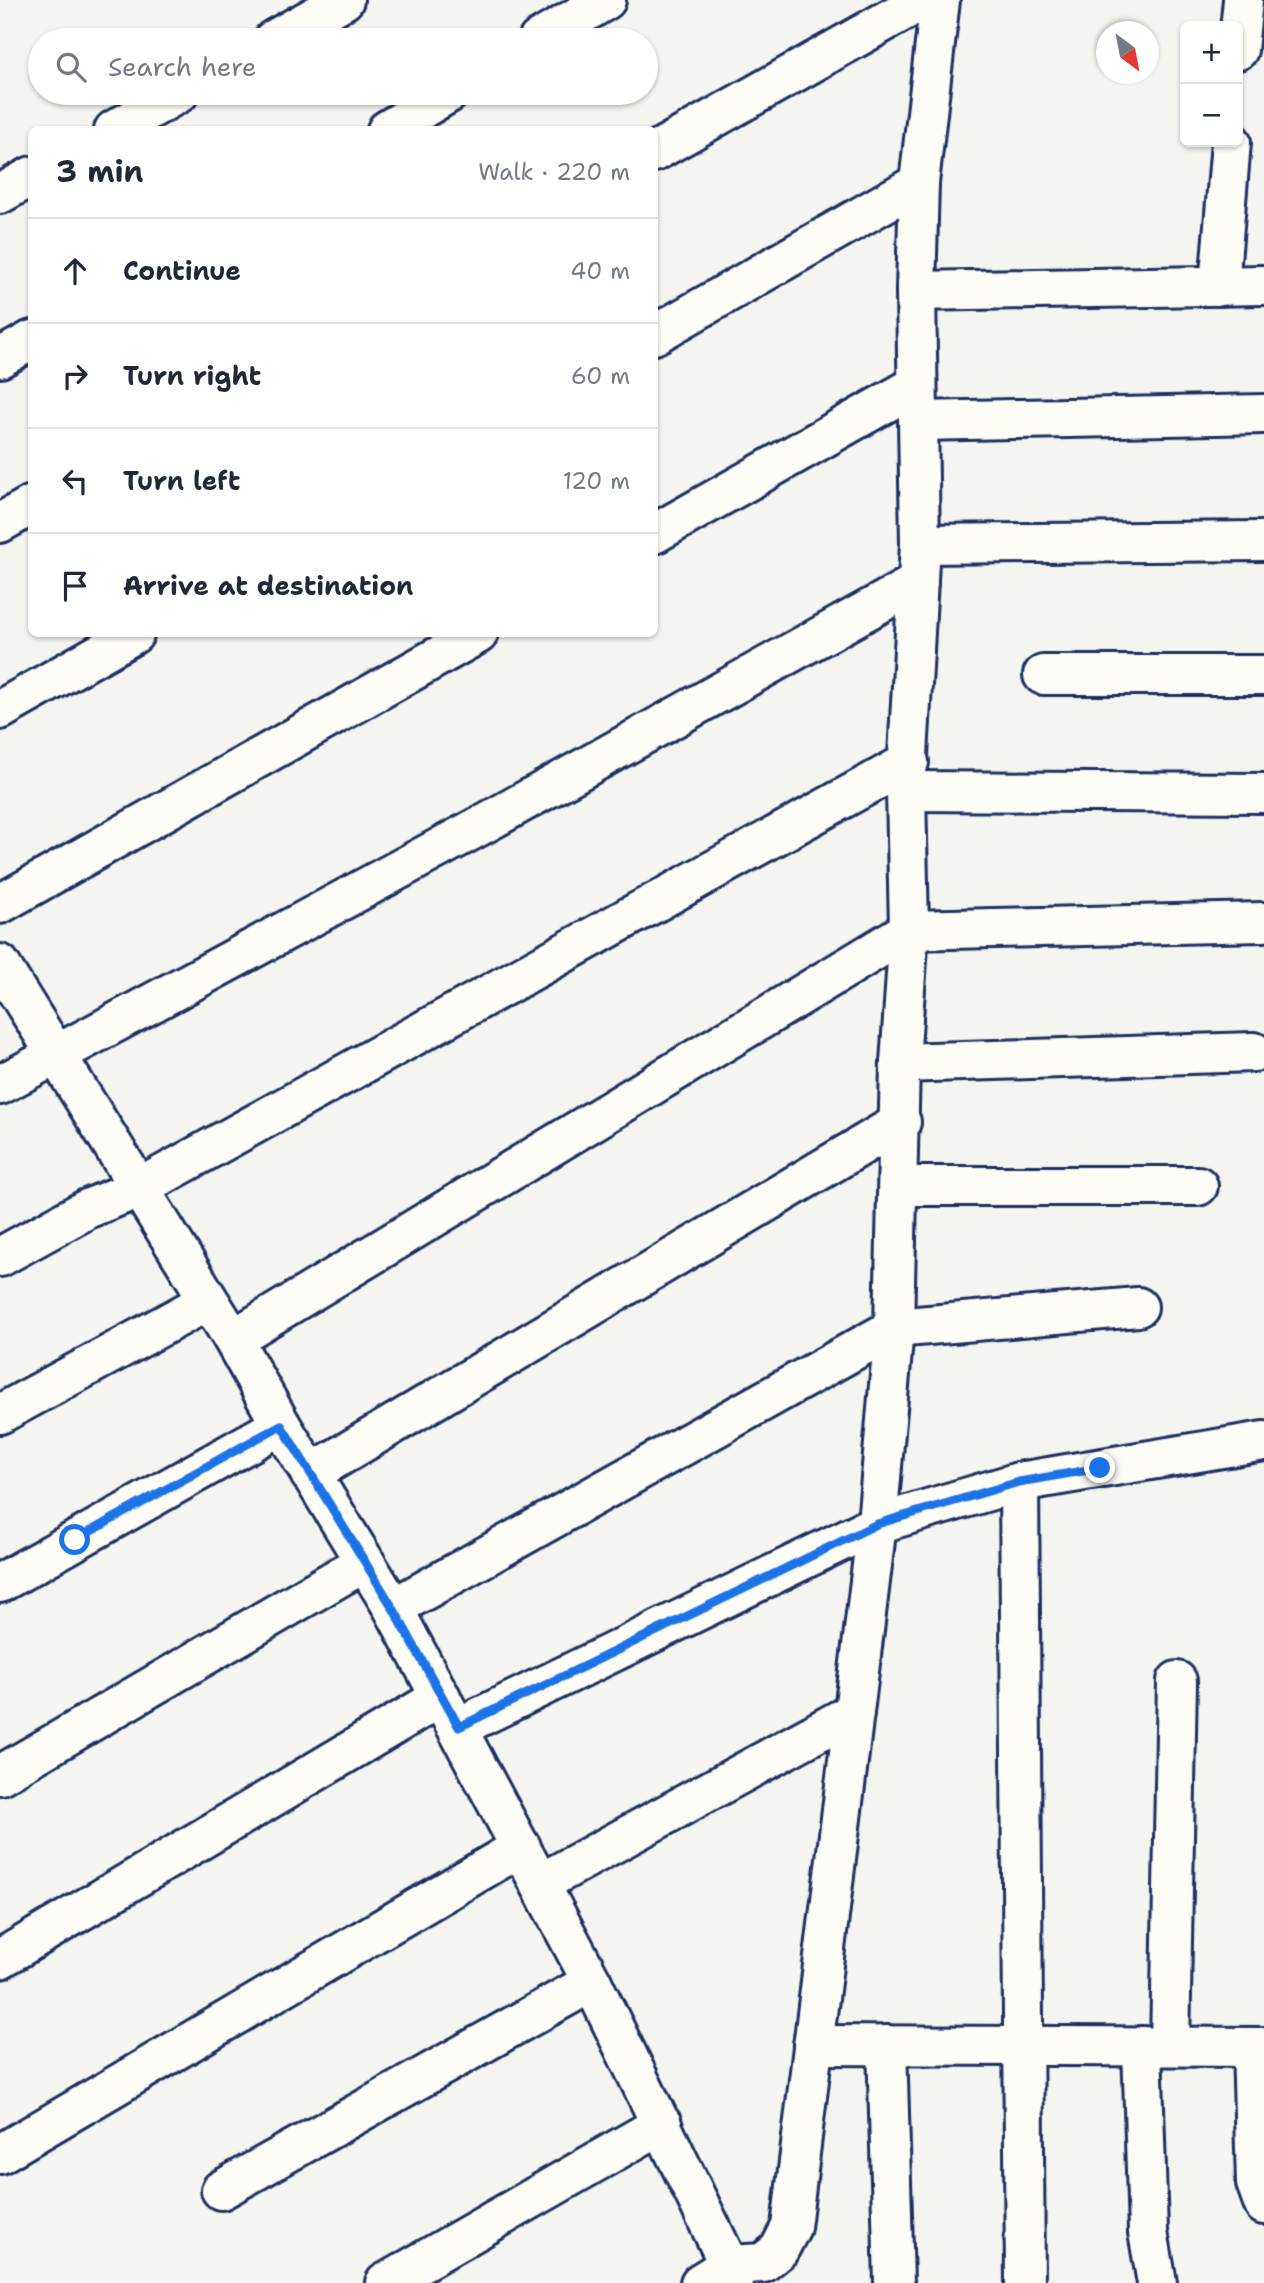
<!DOCTYPE html>
<meta charset="utf-8">
<style>
body{margin:0;font-family:"Shantell Sans",sans-serif;background:#f6f6f7;color:#1f2937}
.controls{position:absolute;right:21px;top:21px;display:grid;overflow:hidden;border-radius:10px;box-shadow:0 2px 5px #0004}
.controls button{width:63px;height:63px;display:grid;place-items:center;padding:0;border:0;border-bottom:2px solid #e0e1e3;background:#fff;color:#1f2937;font:35px sans-serif}
.compass{position:absolute;left:1096px;top:21px;width:63px;height:63px;border-radius:50%;background:#fff;box-shadow:0 2px 5px #0004;rotate:148deg}
.stop{position:absolute;width:21px;height:21px;margin:-16px;border:5px solid #1a73e8;border-radius:50%;background:#fff}
.stop.end{background:#1a73e8;border-color:#fff;box-shadow:0 2px 7px #0008}
.list{margin:0;padding:0;list-style:none}
h2{display:flex;justify-content:space-between;align-items:center;height:91px;margin:0;padding:0 28px;font-size:30px}
h2 small{font-size:23px;font-weight:400;color:#747a83}
.list li{display:grid;grid-template-columns:46px 1fr auto;gap:21px;align-items:center;box-sizing:border-box;height:105px;padding:0 28px;border-top:2px solid #e0e1e3}
.list b{display:block;font-size:26px;white-space:nowrap}
.list em{font-size:23px;font-style:normal;color:#747a83}
.icon{flex:none;width:38px;height:38px;fill:none;stroke:currentColor;stroke-width:2;stroke-linecap:round;stroke-linejoin:round}
.map{position:relative;flex:none;width:1264px;height:2283px;overflow:hidden}
.search{position:absolute;background:#fff;box-shadow:0 2px 5px #0004;left:28px;top:28px;width:630px;height:77px;display:flex;align-items:center;gap:18px;box-sizing:border-box;padding:0 24px;border-radius:38px;color:#747a83;font-size:26px}
.panel{position:absolute;background:#fff;box-shadow:0 2px 5px #0004;left:28px;top:126px;width:630px;height:511px;border-radius:10px}
.map>svg:first-child{display:block}
</style>
<div class="map">
<svg width="1264" height="2283" viewBox="0 0 1264 2283">
<rect width="100%" height="100%" fill="#f4f4f1"/>
<filter id="ink" filterUnits="userSpaceOnUse"><feTurbulence type="fractalNoise" baseFrequency=".0143" numOctaves="2"/><feDisplacementMap in="SourceGraphic" scale="14" xChannelSelector="R" yChannelSelector="G"/><feConvolveMatrix kernelMatrix="1 2 1 2 8 2 1 2 1" color-interpolation-filters="sRGB"/></filter>
<g filter="url(#ink)">
<g fill="none" stroke-linecap="round" stroke-linejoin="round">
<defs>
<g id="street">
<path d="M273,40L344,0"/>
<path d="M538,40L606,0"/>
<path d="M1238,50L1243,0"/>
<path d="M114,130L179,93"/>
<path d="M387,130L449,93"/>
<path d="M654,152L923,0"/>
<path d="M0,194L32,176"/>
<path d="M1219,286L1231,142"/>
<path d="M916,291L1264,285"/>
<path d="M654,335L919,183"/>
<path d="M0,358L32,340"/>
<path d="M919,421L1264,414"/>
<path d="M0,523L32,505"/>
<path d="M654,534L917,385"/>
<path d="M920,544L1264,541"/>
<path d="M1043,675H1264"/>
<path d="M0,710L134,634"/>
<path d="M906,791L1264,793"/>
<path d="M0,904L478,634"/>
<path d="M900,1063L1254,1052"/>
<path d="M0,1085L489,821L918,582"/>
<path d="M898,1186H1198"/>
<path d="M0,1257L87,1209L139,1188L909,762"/>
<path d="M233,1339L909,930L1264,922"/>
<path d="M0,1414L208,1301"/>
<path d="M310,1474L901,1122"/>
<path d="M1019,1482L1025,2283"/>
<path d="M0,1583L281,1425"/>
<path d="M393,1608L894,1328L1138,1307"/>
<path d="M459,1727L877,1524L1019,1482L1264,1441"/>
<path d="M0,1775L365,1562"/>
<path d="M541,1883L854,1712"/>
<path d="M0,1959L441,1697"/>
<path d="M813,2045L1264,2047"/>
<path d="M887,2045L894,2283"/>
<path d="M1142,2046L1148,2232L1157,2283"/>
<path d="M1170,2046L1177,1681"/>
<path d="M1252,2047L1256,2183L1264,2205"/>
<path d="M0,2154L521,1847"/>
<path d="M221,2190L592,1982"/>
<path d="M385,2283L662,2124"/>
<path d="M700,2283L729,2265L763,2263L779,2250L791,2227L877,1524L894,1328L900,1063L909,930L906,791L920,544L916,291L919,183L940,0"/>
</g>
<path id="secondary" d="M0,964L233,1339L281,1425L393,1608L592,1982L729,2265L734,2283"/>
</defs>
<!-- street casing -->
<use href="#street" stroke="#1b2f5e" stroke-width="44"/>
<!-- secondary casing -->
<use href="#secondary" stroke="#1b2f5e" stroke-width="44"/>
<!-- street -->
<use href="#street" stroke="#fdfcf7" stroke-width="38"/>
<!-- secondary -->
<use href="#secondary" stroke="#fdfcf7" stroke-width="38"/>
</g>
</g>
<g fill="none" stroke-linecap="round" stroke-linejoin="round" filter="url(#ink)">
<!-- route -->
<path stroke="#1a73e8" stroke-width="9" d="M75,1540L281,1425L393,1608L459,1727L877,1524L1019,1482L1100,1468"/>
</g>
</svg>
<div class="controls">
<button>+</button>
<button>−</button>
</div>
<svg class="compass" viewBox="-18 -18 36 36"><path d="M0-13l5 13h-10z" fill="#e53935"/><path d="M0 13l5-13h-10z" fill="#747a83"/></svg>
<div class="stop" style="left:75px;top:1540px"></div>
<div class="stop end" style="left:1100px;top:1468px"></div>
<div class="search"><svg class="icon" aria-label="search" viewBox="0 0 24 24"><circle cx="10" cy="10" r="6"/><path d="M15 15l6 6"/></svg>Search here</div>
<section class="panel">
<h2>3 min<small>Walk · 220 m</small></h2>
<ul class="list">
<li><svg class="icon" aria-label="ahead" viewBox="0 0 24 24"><path d="M12 20V5M6 11l6-6 6 6"/></svg><div><b>Continue</b></div><em>40 m</em></li>
<li><svg class="icon" aria-label="right" viewBox="0 0 24 24"><path d="M7 20v-9h11M14 6l5 5-5 5"/></svg><div><b>Turn right</b></div><em>60 m</em></li>
<li><svg class="icon" aria-label="left" viewBox="0 0 24 24"><path d="M17 20v-9H6M10 6l-5 5 5 5"/></svg><div><b>Turn left</b></div><em>120 m</em></li>
<li><svg class="icon" aria-label="arrive" viewBox="0 0 24 24"><path d="M6 21V4h12l-3 4 3 4H6"/></svg><div><b>Arrive at destination</b></div></li>
</ul>
</section>
</div>
